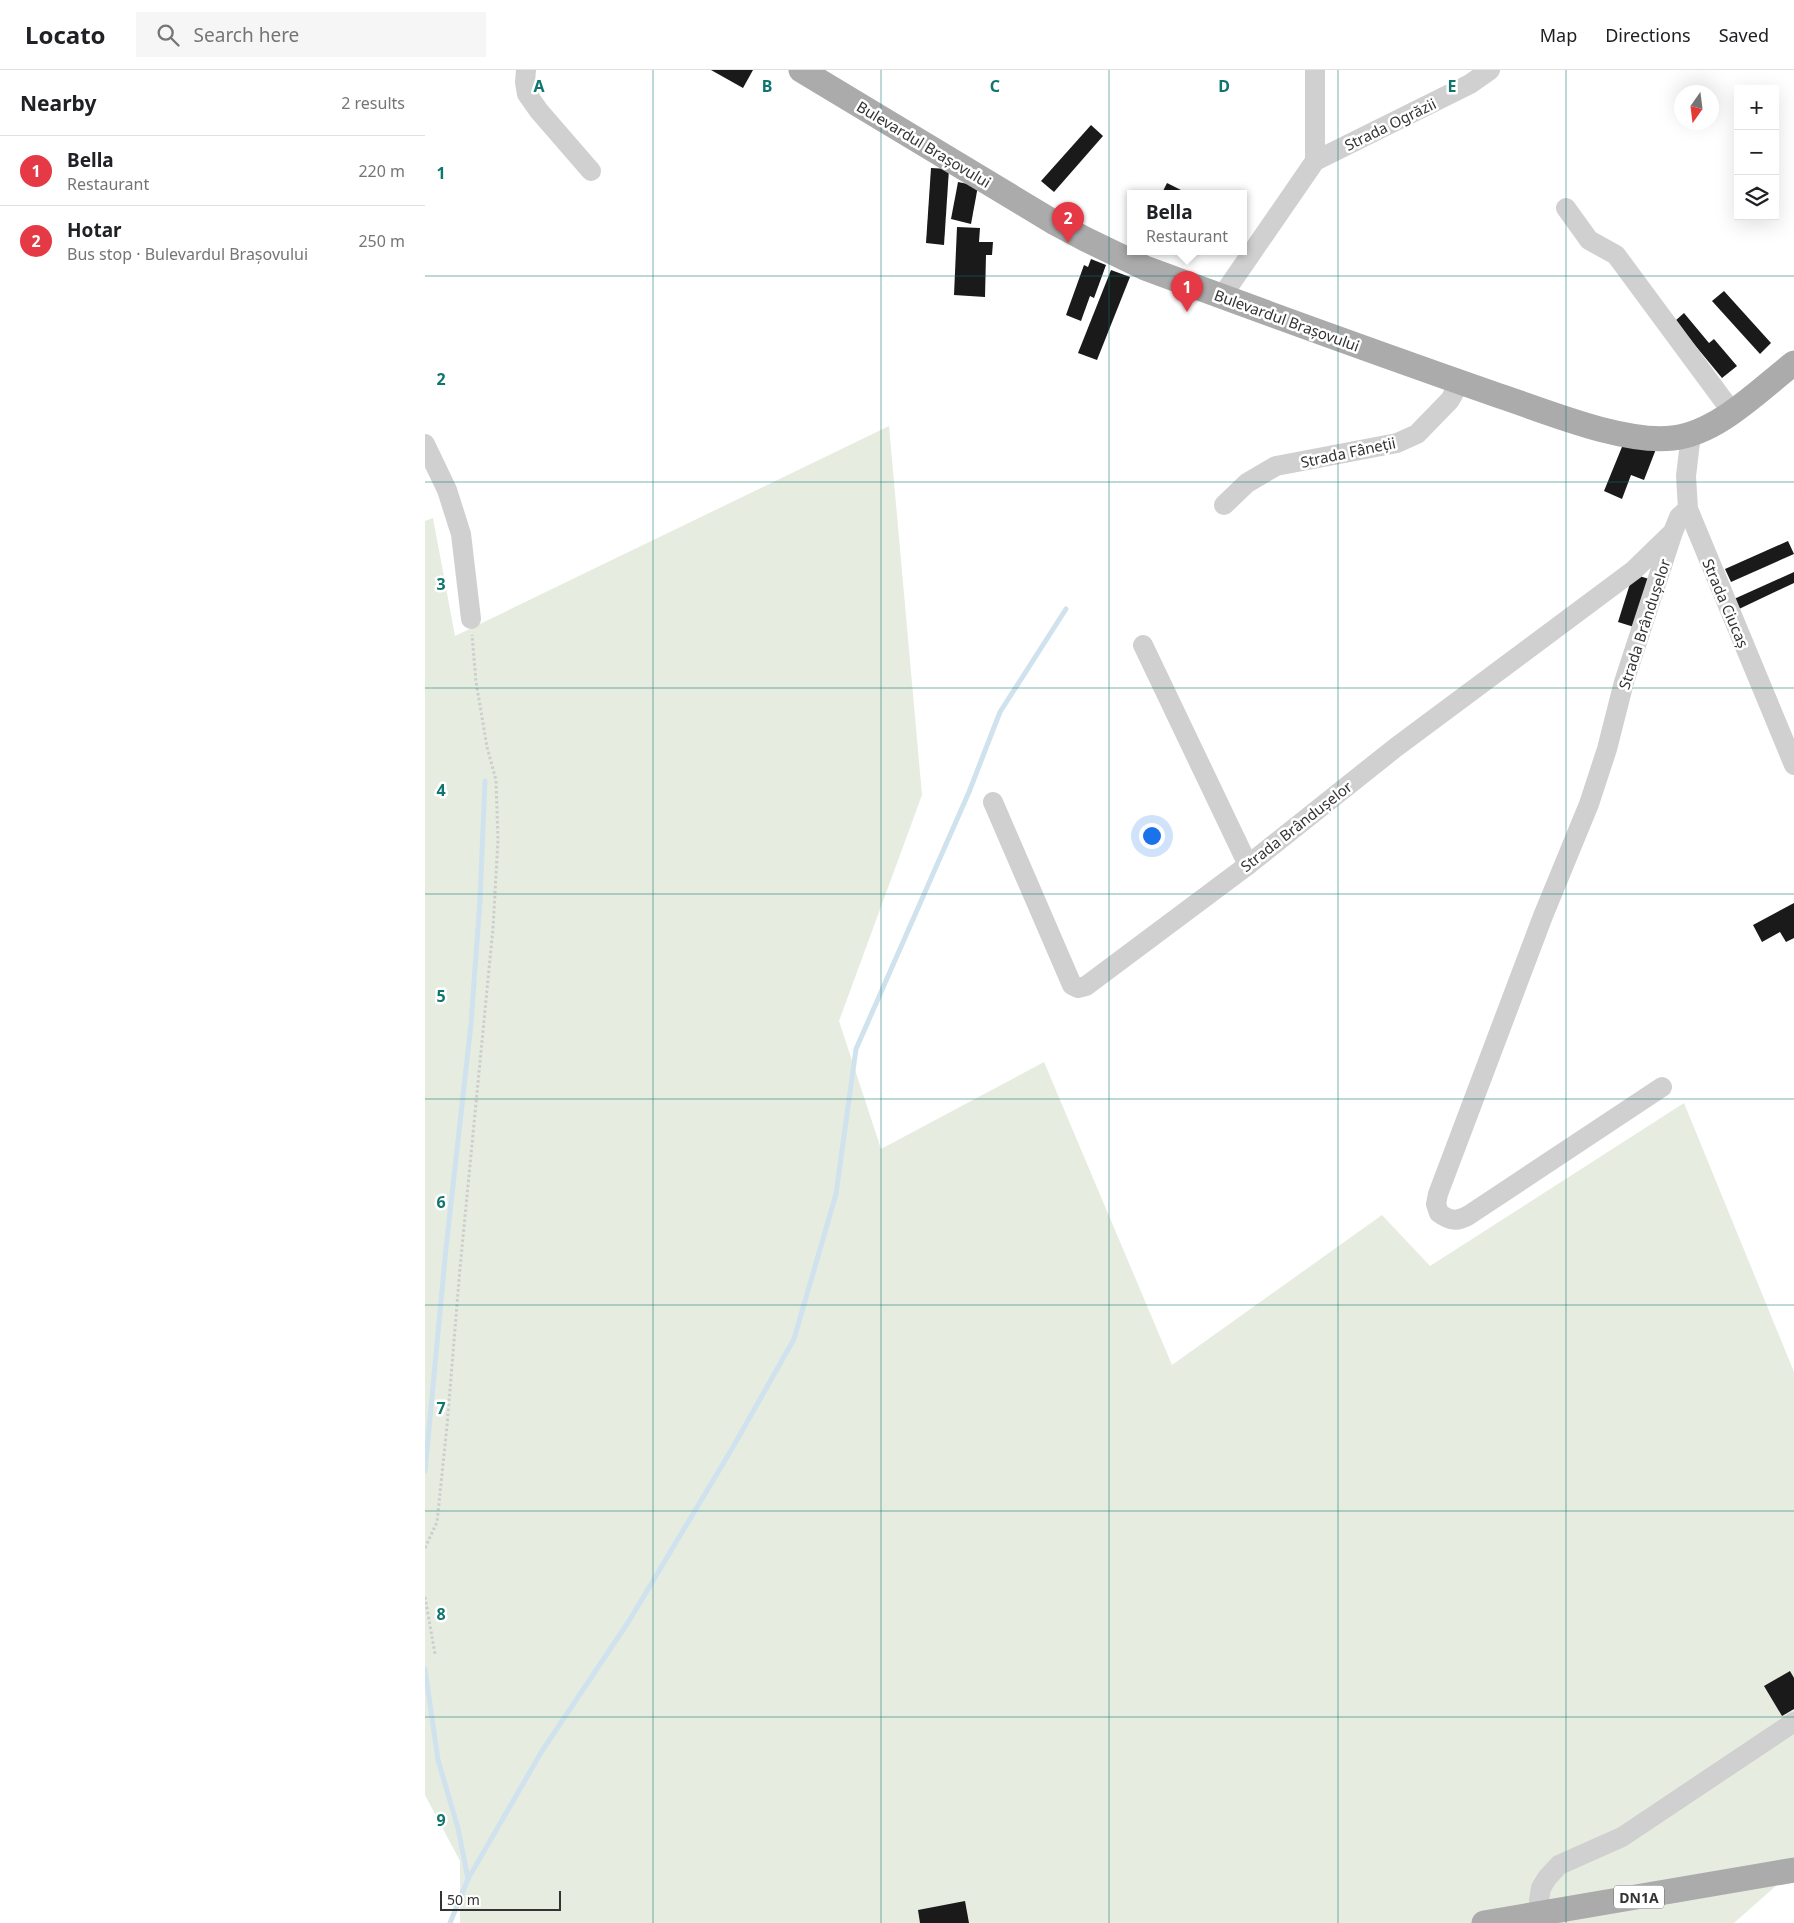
<!DOCTYPE html>
<meta charset="utf-8">
<style>
body{margin:0;font-family:"Noto Sans",sans-serif;background:#f6f6f6;color:#202124}
.controls{position:absolute;right:15px;top:15px;display:grid;overflow:hidden;border-radius:0px;box-shadow:0 5px 20px #0002}
.controls button{width:45px;height:45px;display:grid;place-items:center;padding:0;border:0;border-bottom:1px solid #e0e0e0;background:#fff;color:#202124;font:25px sans-serif}
.compass{position:absolute;left:1249px;top:15px;width:45px;height:45px;border-radius:50%;background:#fff;box-shadow:0 5px 20px #0002;rotate:194deg}
.scale{position:absolute;left:15px;bottom:12px;width:121px;box-sizing:border-box;padding-left:5px;border:2px solid #333;border-top:0;font-size:14px;line-height:18px;white-space:nowrap;color:#333;-webkit-text-stroke:4px #fff;paint-order:stroke}
.you{position:absolute;left:726px;top:765px;width:18px;height:18px;margin:-12px;border:4px solid #fff;border-radius:50%;background:#1a73e8;box-shadow:0 0 0 8px #1a73e833}
.badge{display:grid;place-items:center;width:32px;height:32px;border-radius:50%;background:#e63946;color:#fff;font-size:16px;font-weight:700}
.pin{position:absolute;translate:-50% -41px;filter:drop-shadow(0 1px 2px #0008)}
.pin::after{content:'';position:absolute;top:26px;width:18px;height:15px;background:inherit;clip-path:polygon(0 0,100% 0,50% 100%)}
.popup{position:absolute;left:702px;top:120px;width:120px;height:65px;box-sizing:border-box;display:grid;place-content:center;border-radius:0px;background:#fff;filter:drop-shadow(0 1px 4px #0005);font-size:16px;white-space:nowrap;color:#757577}
.popup b{font-size:19px;color:#202124}
.popup::after{content:'';position:absolute;left:50%;top:100%;margin-left:-10px;border:10px solid transparent;border-top-color:#fff}
.list{margin:0;padding:0;list-style:none}
h2{display:flex;justify-content:space-between;align-items:center;height:65px;margin:0;padding:0 20px;font-size:21px}
h2 small{font-size:16px;font-weight:400;color:#757577}
.list li{display:grid;grid-template-columns:32px 1fr auto;gap:15px;align-items:center;box-sizing:border-box;height:70px;padding:0 20px;border-top:1px solid #e0e0e0}
.list b{display:block;font-size:19px;white-space:nowrap}
.list p{margin:0;font-size:16px;white-space:nowrap;color:#757577}
.list em{font-size:16px;font-style:normal;color:#757577}
.icon{flex:none;width:28px;height:28px;fill:none;stroke:currentColor;stroke-width:2;stroke-linecap:round;stroke-linejoin:round}
.map{position:relative;flex:none;width:1369px;height:1853px;overflow:hidden}
header{display:flex;align-items:center;gap:30px;box-sizing:border-box;height:70px;padding:0 25px;background:#fff;border-bottom:1px solid #e0e0e0}
header strong{font-size:24px}
nav{display:flex;gap:28px;margin-inline-start:auto;font-size:18px}
.search{width:350px;height:45px;background:#f6f6f6;display:flex;align-items:center;gap:12px;box-sizing:border-box;padding:0 18px;border-radius:0px;color:#757577;font-size:19px}
main{display:flex}
aside{flex:1;background:#fff}
.map>svg:first-child{display:block}
</style>
<header>
<strong>Locato</strong>
<div class="search"><svg class="icon" aria-label="search" viewBox="0 0 24 24"><circle cx="10" cy="10" r="6"/><path d="M15 15l6 6"/></svg>Search here</div>
<nav><a>Map</a><a>Directions</a><a>Saved</a></nav>
</header>
<main>
<aside>
<h2>Nearby<small>2 results</small></h2>
<ul class="list">
<li><span class="badge">1</span><div><b>Bella</b><p>Restaurant</p></div><em>220 m</em></li>
<li><span class="badge">2</span><div><b>Hotar</b><p>Bus stop · Bulevardul Brașovului</p></div><em>250 m</em></li>
</ul>
</aside>
<div class="map">
<svg width="1369" height="1853" viewBox="0 0 1369 1853">
<rect width="100%" height="100%" fill="#fff"/>
<!-- green -->
<path fill="#e6ecdf" d="M464,356L497,725L414,951L456,1079L619,992L747,1295L957,1145L1005,1196L1259,1033L1369,1302V1800L1309,1853H35V1791L0,1725V451L8,448L30,566Z"/>
<g fill="none" stroke-linecap="round" stroke-linejoin="round">
<!-- stream -->
<g stroke="#cfe2ee" stroke-width="5">
<path d="M0,1401L21,1178L46,954L55,830L60,711"/>
<path d="M0,1599L13,1690L33,1758L43,1809"/>
<path d="M25,1853L43,1809L117,1681L204,1551L308,1377L369,1269L411,1124L431,979L544,722L575,642L641,539"/>
</g>
</g>
<!-- building -->
<g fill="#1a1a1a">
<path d="M286,0H328L318,18Z"/>
<path d="M666,55L678,66L629,122L616,111Z"/>
<path d="M506,98L524,99L519,175L501,173Z"/>
<path d="M533,112L553,116L546,154L526,149Z"/>
<path d="M742,113L758,121L757,123H737Z"/>
<path d="M532,157L555,158L554,172H568L567,185H561L560,227L529,225Z"/>
<path d="M666,189L681,195L669,228L665,226L656,251L641,245L659,195L663,197Z"/>
<path d="M686,200L705,207L672,290L653,283Z"/>
<path d="M1299,221L1346,273L1335,284L1287,231Z"/>
<path d="M1259,243L1284,273L1289,269L1312,296L1297,308L1250,251Z"/>
<path d="M1201,367L1231,379L1219,410L1206,405L1197,429L1179,421Z"/>
<path d="M1363,471L1369,484L1306,512L1300,499Z"/>
<path d="M1369,502V513L1314,539L1309,529Z"/>
<path d="M1208,504L1224,509L1209,557L1193,552Z"/>
<path d="M1369,833V868L1361,872L1355,862L1337,872L1328,855Z"/>
<path d="M1365,1601L1369,1608V1639L1357,1646L1339,1616Z"/>
<path d="M540,1831L544,1853H495L493,1840Z"/>
</g>
<g fill="none" stroke-linecap="round" stroke-linejoin="round">
<!-- path -->
<g stroke="#cdcdcd" stroke-width="3" stroke-dasharray="2.5 2.5" stroke-linecap="butt">
<path d="M0,1478L12,1452L22,1356L35,1198L68,858L73,770L71,710L62,677L51,612L47,565"/>
<path d="M0,1527L10,1584"/>
</g>
<!-- minor -->
<g stroke="#d0d0d0" stroke-width="20">
<path d="M101,0L100,12L102,24L114,41L166,101"/>
<path d="M890,91L1045,14L1065,0"/>
<path d="M1141,138L1164,170L1191,185L1307,342"/>
<path d="M797,226L890,91V0"/>
<path d="M1266,364L1261,406L1263,439L1369,695"/>
<path d="M0,374L22,420L36,464L46,549"/>
<path d="M799,435L822,413L851,396L972,373L992,364L1025,330L1035,312"/>
<path d="M718,575L823,795"/>
<path d="M568,732L647,915L653,918L661,916L823,795L970,678L1209,500L1245,465"/>
<path d="M1237,1017L1044,1145C1032,1152 1025,1151 1014,1143L1011,1134L1013,1124L1118,846L1164,734L1182,679L1199,612L1248,462L1254,447L1263,439"/>
<path d="M1115,1844L1114,1830L1116,1818L1122,1808L1134,1795L1197,1767L1369,1652"/>
</g>
<!-- major -->
<g stroke="#ababab" stroke-width="25">
<path d="M376,0L630,153L660,169L720,198C836,241 952,283 1069,324C1118,340 1197,374 1248,368C1293,363 1334,320 1369,293"/>
<path d="M1059,1853L1369,1800"/>
</g>
</g>
<!-- grid -->
<path fill="none" stroke="#0f766e" stroke-width="1" stroke-opacity="0.55" d="M228,0V1853M456,0V1853M684,0V1853M913,0V1853M1141,0V1853M0,206H1369M0,412H1369M0,618H1369M0,824H1369M0,1029H1369M0,1235H1369M0,1441H1369M0,1647H1369"/>
<g text-anchor="middle" dominant-baseline="central" stroke-width="5" stroke-linejoin="round" paint-order="stroke">
<!-- shield labels -->
<rect fill="#fff" stroke="#707070" stroke-width="1" x="1189" y="1815.5" width="50" height="23" rx="4"/>
<g font-size="14" font-weight="bold" fill="#333">
<text x="1214" y="1827">DN1A</text>
</g>
<!-- street labels -->
<g font-size="15" fill="#333" stroke="#fff">
<text transform="translate(965 54) rotate(-26)">Strada Ogrăzii</text>
<text transform="translate(499 74) rotate(31)">Bulevardul Brașovului</text>
<text transform="translate(862 250) rotate(20)">Bulevardul Brașovului</text>
<text transform="translate(923 382) rotate(-12)">Strada Fâneții</text>
<text transform="translate(1301 533) rotate(67)">Strada Ciucaș</text>
<text transform="translate(1219 554) rotate(-72)">Strada Brândușelor</text>
<text transform="translate(871 756) rotate(-38)">Strada Brândușelor</text>
</g>
</g>
<g font-size="16" text-anchor="middle" font-weight="bold" fill="#0f766e" stroke="#fff" stroke-width="5" stroke-linejoin="round" paint-order="stroke">
<text x="114" y="22">A</text>
<text x="342" y="22">B</text>
<text x="570" y="22">C</text>
<text x="799" y="22">D</text>
<text x="1027" y="22">E</text>
<text x="16" y="109">1</text>
<text x="16" y="315">2</text>
<text x="16" y="520">3</text>
<text x="16" y="726">4</text>
<text x="16" y="932">5</text>
<text x="16" y="1138">6</text>
<text x="16" y="1344">7</text>
<text x="16" y="1550">8</text>
<text x="16" y="1756">9</text>
</g>
</svg>
<div class="controls">
<button>+</button>
<button>−</button>
<button><svg class="icon" aria-label="layers" viewBox="0 0 24 24"><path d="M12 4l9 5-9 5-9-5zM3 14l9 5 9-5"/></svg></button>
</div>
<svg class="compass" viewBox="-18 -18 36 36"><path d="M0-13l5 13h-10z" fill="#e53935"/><path d="M0 13l5-13h-10z" fill="#757577"/></svg>
<div class="scale">50 m</div>
<div class="you"></div>
<div class="pin badge" style="left:762px;top:242px">1</div>
<div class="popup"><b>Bella</b>Restaurant</div>
<div class="pin badge" style="left:643px;top:173px">2</div>
</div>
</main>
